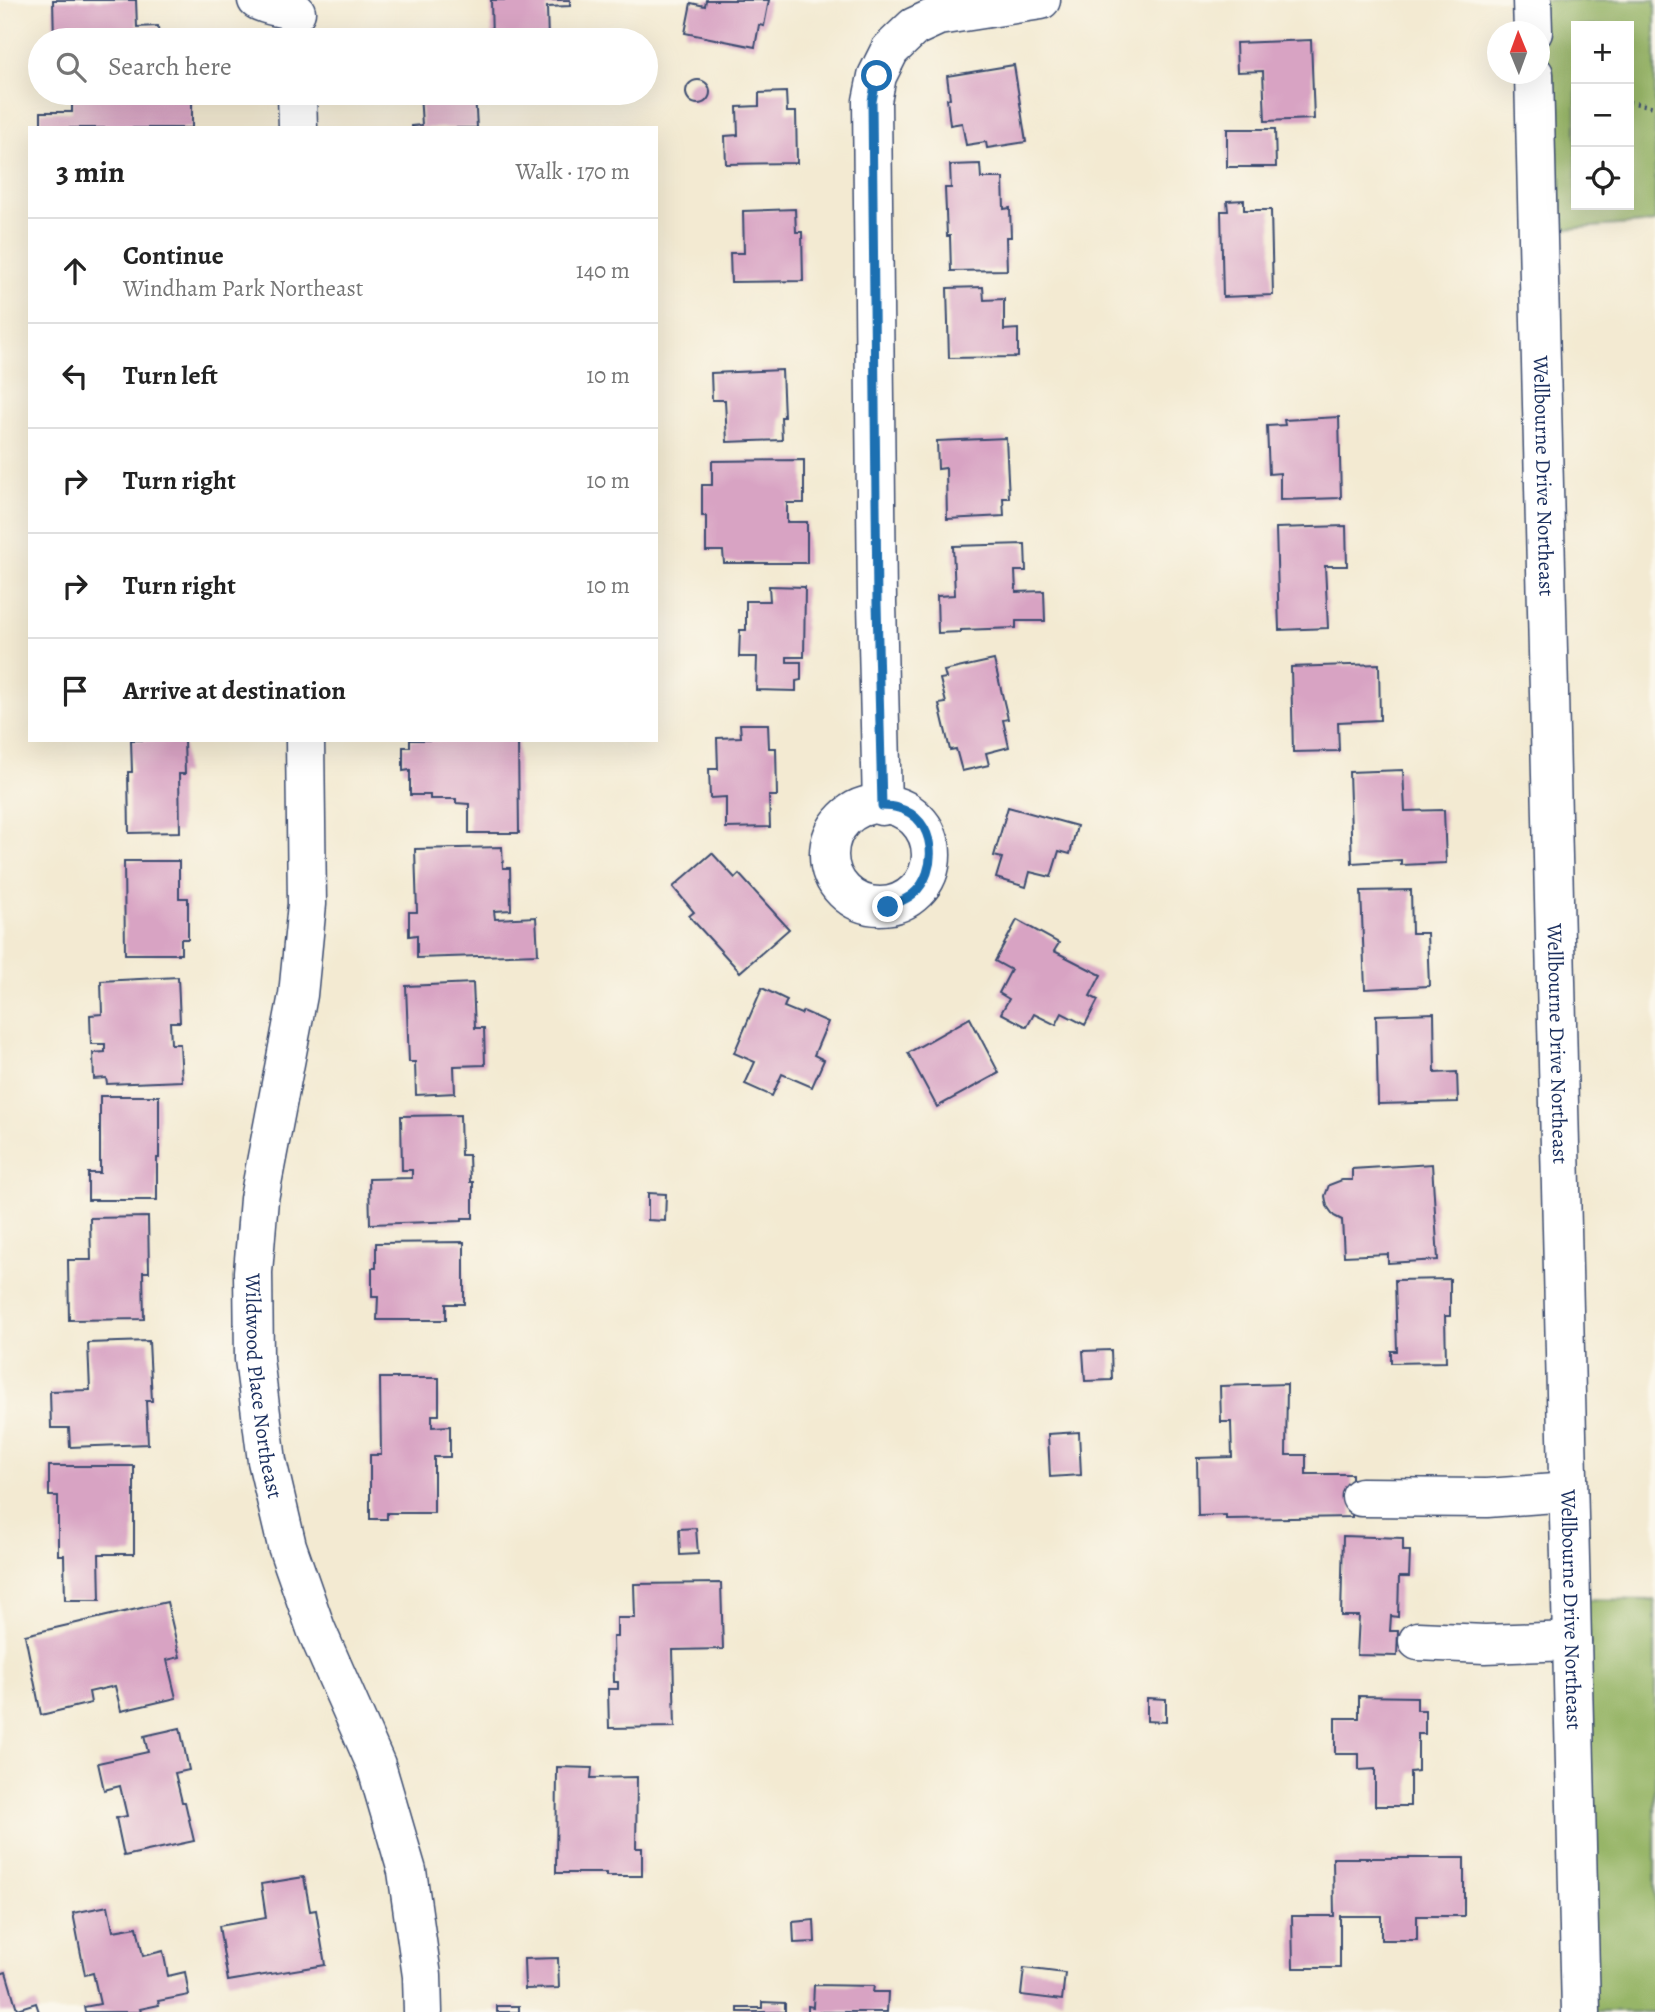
<!DOCTYPE html>
<meta charset="utf-8">
<style>
body{margin:0;font-family:Alegreya,serif;background:#f2f2f2;color:#222}
.controls{position:absolute;right:21px;top:21px;display:grid;overflow:hidden;border-radius:0px;box-shadow:0 7px 28px #0002}
.controls button{width:63px;height:63px;display:grid;place-items:center;padding:0;border:0;border-bottom:2px solid #e0e0e0;background:#fff;color:#222;font:35px sans-serif}
.compass{position:absolute;left:1487px;top:21px;width:63px;height:63px;border-radius:50%;background:#fff;box-shadow:0 7px 28px #0002;rotate:359deg}
.stop{position:absolute;width:21px;height:21px;margin:-16px;border:5px solid #1f6fb2;border-radius:50%;background:#fff}
.stop.end{background:#1f6fb2;border-color:#fff;box-shadow:0 2px 7px #0008}
.list{margin:0;padding:0;list-style:none}
h2{display:flex;justify-content:space-between;align-items:center;height:91px;margin:0;padding:0 28px;font-size:30px}
h2 small{font-size:23px;font-weight:400;color:#767676}
.list li{display:grid;grid-template-columns:46px 1fr auto;gap:21px;align-items:center;box-sizing:border-box;height:105px;padding:0 28px;border-top:2px solid #e0e0e0}
.list b{display:block;font-size:26px;white-space:nowrap}
.list p{margin:0;font-size:23px;white-space:nowrap;color:#767676}
.list em{font-size:23px;font-style:normal;color:#767676}
.icon{flex:none;width:38px;height:38px;fill:none;stroke:currentColor;stroke-width:2;stroke-linecap:round;stroke-linejoin:round}
.map{position:relative;flex:none;width:1655px;height:2012px;overflow:hidden}
.search{position:absolute;background:#fff;box-shadow:0 7px 28px #0002;left:28px;top:28px;width:630px;height:77px;display:flex;align-items:center;gap:18px;box-sizing:border-box;padding:0 24px;border-radius:38px;color:#767676;font-size:26px}
.panel{position:absolute;background:#fff;box-shadow:0 7px 28px #0002;left:28px;top:126px;width:630px;height:616px;border-radius:0px}
.map>svg:first-child{display:block}
</style>
<div class="map">
<svg width="1655" height="2012" viewBox="0 0 1655 2012">
<rect width="100%" height="100%" fill="#fbf7ec"/>
<filter id="ink" filterUnits="userSpaceOnUse"><feTurbulence type="fractalNoise" baseFrequency=".0143" numOctaves="2"/><feDisplacementMap in="SourceGraphic" scale="14" xChannelSelector="R" yChannelSelector="G"/><feConvolveMatrix kernelMatrix="1 2 1 2 8 2 1 2 1" color-interpolation-filters="sRGB"/></filter>
<filter id="wash" filterUnits="userSpaceOnUse"><feTurbulence type="fractalNoise" baseFrequency=".00686" numOctaves="4" result="noise"/><feDisplacementMap in="SourceGraphic" scale="28" xChannelSelector="R" yChannelSelector="G"/><feGaussianBlur stdDeviation="1.57" result="paint"/><feColorMatrix in="noise" values="0 0 0 0 0 0 0 0 0 0 0 0 0 0 0 0 0 1.4 0 .05"/><feComposite in="paint" operator="in"/></filter>
<g filter="url(#wash)">
<rect width="100%" height="100%" fill="#f3ead2"/>
<!-- forest -->
<g fill="#97b568" stroke="#597263" stroke-width="2" fill-rule="evenodd">
<path d="M1536,0H1655V222L1541,231L1540,32ZM1576,26H1629V205H1576Z"/>
<path d="M1565,1599L1655,1600V2012H1575Z"/>
</g>
<g id="blocks">
<!-- building -->
<g fill="#d8a3c3">
<path d="M53,0H136L137,27L158,26L159,40H54Z"/>
<path d="M491,0H570V6L547,7L548,40H492Z"/>
<path d="M706,0H769L764,26L759,25L755,47L685,33L691,3L705,6Z"/>
<path d="M1311,40L1314,119L1265,121L1263,71L1237,72L1236,43Z"/>
<path d="M1014,65L1026,142L987,148L986,142L966,145L962,123L950,125L947,99L950,98L947,76Z"/>
<circle cx="698" cy="92" r="12"/>
<path d="M786,92L787,112H796L797,163L726,164L725,136L738,135L737,107L759,106V93Z"/>
<path d="M72,93H192V128H41V112H72Z"/>
<path d="M446,93H475L477,128H412V126L422,125L420,94Z"/>
<path d="M1227,129H1275L1276,167H1227Z"/>
<path d="M980,164L981,178H1003L1004,209L1010,208L1011,237H1006L1007,270L951,271L950,236H947L945,188H951L950,165Z"/>
<path d="M1244,200V210H1271L1273,295L1223,297L1221,211H1228L1227,201Z"/>
<path d="M795,209L796,232H802L803,281L731,282L730,253H744L743,211Z"/>
<path d="M983,287L984,300L1004,299V330L1018,329V357L949,358L947,288Z"/>
<path d="M782,370L784,417H781L782,440L727,442L725,400H712L711,373Z"/>
<path d="M1339,417L1341,498L1280,500V473L1269,474L1267,426L1285,425L1284,420Z"/>
<path d="M1006,438L1009,498H1003L1004,516L947,519L946,468L938,469L937,441Z"/>
<path d="M804,460V503H787V522H807V563H724L723,551H706V516H702V485H712V461Z"/>
<path d="M1346,526L1347,566H1325L1328,628L1279,630L1276,528Z"/>
<path d="M1025,544L1026,571H1015L1016,592L1044,591L1045,621H1016V628L961,630V632L938,633L937,596L955,595L953,546Z"/>
<path d="M769,586L805,587L804,657H787V662H801V680L796,681V691L756,690L757,657H739L740,630H746V601H770Z"/>
<path d="M994,660L1008,719L1003,720L1009,747L986,753L989,765L962,771L956,749L950,750L939,704L946,703L940,679L946,678L944,671Z"/>
<path d="M1379,664L1380,720L1338,722L1339,751L1293,752L1291,667Z"/>
<path d="M740,724H768L769,748H776L777,796H769L770,827L726,828V797L710,798L709,769H718L717,738L741,737Z"/>
<path d="M131,740H184L185,774H179L180,832L129,833L128,772H132Z"/>
<path d="M410,740H518L519,833H469V804L456,803V799H430V795H410V770L403,771V747H410Z"/>
<path d="M1403,770L1405,811L1444,810L1446,863L1401,865V860L1352,863L1349,772Z"/>
<path d="M1008,807L1077,826L1070,854L1059,851L1051,877L1030,872L1026,887L996,878L1002,858L994,856Z"/>
<path d="M502,847L503,868H510L511,910L494,911L495,919L536,917L538,954L417,958V935L409,936V912H417L415,849Z"/>
<path d="M712,853L735,878L739,874L789,929L740,972L689,916L694,912L673,887Z"/>
<path d="M124,861H179V898H188V939H181V954H125Z"/>
<path d="M1411,890L1412,933H1427L1429,986L1365,989L1361,891Z"/>
<path d="M1017,920L1059,943L1054,951L1101,975L1090,996L1098,1000L1085,1025L1062,1013L1056,1025L1034,1014L1027,1027L1001,1013L1009,999L999,993L1011,970L995,961Z"/>
<path d="M178,977L180,1022H170L171,1044H180L182,1081L107,1084L106,1078L94,1079L93,1053L105,1052V1044H91L90,1015L102,1014L101,981Z"/>
<path d="M473,983L475,1028H484L485,1065L454,1066L455,1093L416,1095L415,1062H409L406,986Z"/>
<path d="M762,988L787,1000L784,1007L801,1014L803,1011L828,1022L814,1055L824,1060L812,1087L782,1074L772,1096L745,1084L755,1062L734,1053Z"/>
<path d="M1434,1013L1435,1073L1457,1072L1458,1102L1378,1104L1376,1015Z"/>
<path d="M970,1018L999,1073L937,1107L908,1053Z"/>
<path d="M100,1096H159V1158H157V1200H88V1173H100Z"/>
<path d="M460,1115L461,1155H469L470,1182H473V1218H462V1221L370,1224L369,1179L412,1178V1170H402L401,1116Z"/>
<path d="M1432,1164L1438,1260L1388,1263V1254L1344,1256L1342,1220L1334,1216L1327,1206L1325,1196L1329,1185L1342,1180H1352V1169Z"/>
<path d="M648,1193L666,1194L665,1221L648,1220Z"/>
<path d="M148,1217L149,1272H143L144,1319L69,1320L68,1260H91L90,1218Z"/>
<path d="M464,1242V1304H446V1320H377L378,1297H372V1268H376V1243Z"/>
<path d="M1450,1279V1316H1445L1446,1362L1391,1363V1351H1397L1395,1280Z"/>
<path d="M149,1341L152,1401H146L148,1444L70,1447L69,1428H51L50,1391L90,1390L88,1343Z"/>
<path d="M1111,1350L1112,1380L1085,1381L1083,1351Z"/>
<path d="M380,1378H439V1415H432V1427L450,1426V1457H434V1513H387V1519H370V1455H381Z"/>
<path d="M1287,1384L1286,1455H1306V1474H1352V1517L1226,1519V1515L1198,1516L1197,1458L1232,1457L1231,1422H1221L1220,1386Z"/>
<path d="M1079,1432L1081,1475L1050,1477L1048,1434Z"/>
<path d="M49,1466H134V1554H99L100,1600H65L64,1555H58V1496H49Z"/>
<path d="M696,1528L698,1554L680,1555L679,1529Z"/>
<path d="M1343,1536L1403,1538V1551H1410L1409,1577H1399L1398,1617L1391,1616L1390,1631H1398L1397,1656L1357,1655L1359,1616H1341Z"/>
<path d="M721,1583L723,1649L673,1650L675,1727L609,1728L608,1689H618V1682H614L613,1637H617V1618H635L634,1584Z"/>
<path d="M167,1602L180,1657L167,1660L176,1698L121,1711L115,1686L89,1692L91,1703L41,1715L25,1635Z"/>
<path d="M1359,1696L1417,1697V1710H1425V1734H1418V1771L1410,1772V1806H1375V1769L1359,1770V1754H1335V1718H1359Z"/>
<path d="M1147,1698L1166,1699V1722L1147,1721Z"/>
<path d="M180,1728L189,1770L175,1773L182,1802H185L194,1841L124,1856L116,1818L127,1816L120,1786L104,1790L98,1763L148,1752L144,1736Z"/>
<path d="M557,1767L592,1768L591,1778L637,1777L636,1848H642V1876H606V1873H556Z"/>
<path d="M1333,1858H1464V1916H1417V1940H1381V1916H1340V1968H1293L1292,1916H1334Z"/>
<path d="M304,1877L310,1911L316,1910L325,1965L228,1981L219,1926L266,1918L261,1884Z"/>
<path d="M108,1906L113,1931L137,1927L143,1956L163,1951L168,1976L185,1972L189,1995L158,2001L159,2005L140,2009L141,2012H85L84,2007L100,2004L93,1973L85,1975L73,1913Z"/>
<path d="M814,1920L815,1942L794,1943L793,1922Z"/>
<path d="M558,1958L559,1988L525,1989L524,1959Z"/>
<path d="M1024,1968L1065,1973L1062,2000L1021,1995Z"/>
<path d="M6,1972L17,2009L36,2003L39,2012H0V1974Z"/>
<path d="M814,1985L874,1986L873,1992H888L887,2012H808V2006L813,2007Z"/>
<path d="M762,2002L785,2003V2012H738V2008H762Z"/>
<rect x="497" y="2006" width="22" height="6"/>
</g>
</g>
</g>
<g filter="url(#ink)">
<use href="#blocks" fill-opacity="0" stroke="#3b4b6f" stroke-width="2"/>
<g fill="none" stroke-linecap="round" stroke-linejoin="round">
<defs>
<g id="minor">
<path d="M257,0C269,7 283,7 296,12"/>
<path d="M1532,0L1533,32"/>
<path id="s1" d="M1534,74L1581,2012"/>
<path d="M297,93L298,128"/>
<path id="s2" d="M305,740L307,904L298,995L259,1199L253,1272L254,1359L267,1461L287,1546L316,1629L376,1765L407,1871L422,1976L423,2012"/>
<circle cx="880" cy="855" r="51"/>
<path d="M882,806L877,603L872,101L877,76L890,50L914,27L938,16L1041,0"/>
<path d="M1361,1497L1487,1498L1568,1492"/>
<path d="M1418,1641L1485,1644L1572,1641"/>
</g>
</defs>
<!-- minor casing -->
<use href="#minor" stroke="#3b4b6f" stroke-width="41"/>
<!-- path -->
<path stroke="#3b4b6f" stroke-width="4.5" stroke-dasharray="2 5" stroke-linecap="butt" d="M1629,102L1655,107"/>
<!-- minor -->
<use href="#minor" stroke="#fff" stroke-width="38"/>
</g>
</g>
<g fill="none" stroke-linecap="round" stroke-linejoin="round" filter="url(#ink)">
<!-- route -->
<path stroke="#1f6fb2" stroke-width="9" d="M877,76L872,101L877,603L882,806C887,806 893,806 898,808C937,818 939,872 913,894C906,900 896,903 888,907"/>
</g>
<g text-anchor="middle" dominant-baseline="central" stroke-width="6" stroke-linejoin="round" paint-order="stroke">
<!-- street labels -->
<g font-size="21" fill="#1b2f5e" stroke="#fbf7ec">
<text stroke="none"><textPath href="#s1" startOffset="402">Wellbourne Drive Northeast</textPath></text>
<text stroke="none"><textPath href="#s1" startOffset="970">Wellbourne Drive Northeast</textPath></text>
<text stroke="none"><textPath href="#s2" startOffset="651">Wildwood Place Northeast</textPath></text>
<text stroke="none"><textPath href="#s1" startOffset="1536">Wellbourne Drive Northeast</textPath></text>
</g>
</g>
</svg>
<div class="controls">
<button>+</button>
<button>−</button>
<button><svg class="icon" aria-label="locate" viewBox="0 0 24 24"><circle cx="12" cy="12" r="6"/><path d="M12 2v4M12 18v4M2 12h4M18 12h4"/></svg></button>
</div>
<svg class="compass" viewBox="-18 -18 36 36"><path d="M0-13l5 13h-10z" fill="#e53935"/><path d="M0 13l5-13h-10z" fill="#767676"/></svg>
<div class="stop" style="left:877px;top:76px"></div>
<div class="stop end" style="left:888px;top:907px"></div>
<div class="search"><svg class="icon" aria-label="search" viewBox="0 0 24 24"><circle cx="10" cy="10" r="6"/><path d="M15 15l6 6"/></svg>Search here</div>
<section class="panel">
<h2>3 min<small>Walk · 170 m</small></h2>
<ul class="list">
<li><svg class="icon" aria-label="ahead" viewBox="0 0 24 24"><path d="M12 20V5M6 11l6-6 6 6"/></svg><div><b>Continue</b><p>Windham Park Northeast</p></div><em>140 m</em></li>
<li><svg class="icon" aria-label="left" viewBox="0 0 24 24"><path d="M17 20v-9H6M10 6l-5 5 5 5"/></svg><div><b>Turn left</b></div><em>10 m</em></li>
<li><svg class="icon" aria-label="right" viewBox="0 0 24 24"><path d="M7 20v-9h11M14 6l5 5-5 5"/></svg><div><b>Turn right</b></div><em>10 m</em></li>
<li><svg class="icon" aria-label="right" viewBox="0 0 24 24"><path d="M7 20v-9h11M14 6l5 5-5 5"/></svg><div><b>Turn right</b></div><em>10 m</em></li>
<li><svg class="icon" aria-label="arrive" viewBox="0 0 24 24"><path d="M6 21V4h12l-3 4 3 4H6"/></svg><div><b>Arrive at destination</b></div></li>
</ul>
</section>
</div>
